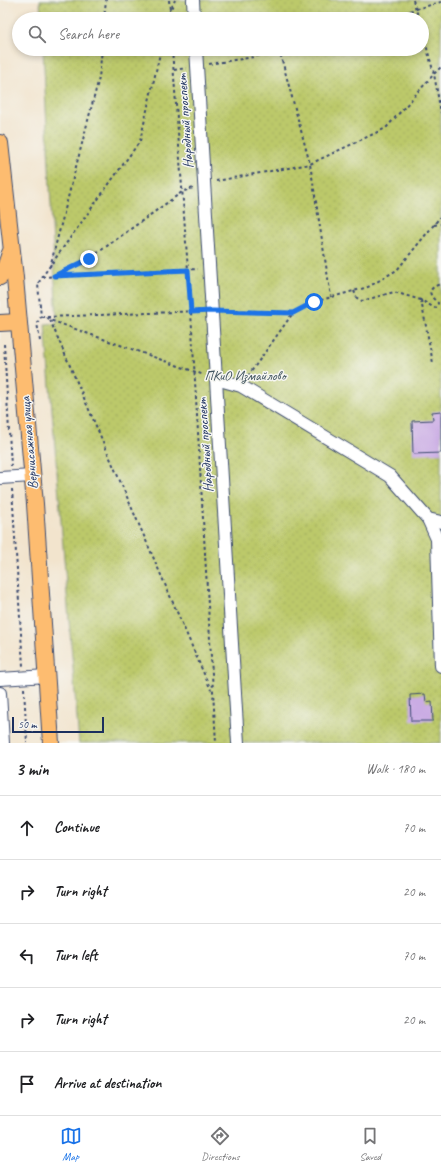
<!DOCTYPE html>
<meta charset="utf-8">
<style>
body{margin:0;font-family:Caveat,sans-serif;background:#f6f6f6;color:#202124}
.scale{position:absolute;left:12px;bottom:10px;width:92px;box-sizing:border-box;padding-left:4px;border:2px solid #1b2f5e;border-top:0;font-size:11px;line-height:14px;white-space:nowrap;color:#1b2f5e;-webkit-text-stroke:3px #f6f6f2;paint-order:stroke}
.stop{position:absolute;width:12px;height:12px;margin:-9px;border:3px solid #1a73e8;border-radius:50%;background:#fff}
.stop.end{background:#1a73e8;border-color:#fff;box-shadow:0 1px 4px #0008}
.list{margin:0;padding:0;list-style:none}
h2{display:flex;justify-content:space-between;align-items:center;height:52px;margin:0;padding:0 16px;font-size:17px}
h2 small{font-size:13px;font-weight:400;color:#757577}
.list li{display:grid;grid-template-columns:26px 1fr auto;gap:12px;align-items:center;box-sizing:border-box;height:64px;padding:0 16px;border-top:1px solid #e0e0e0}
.list b{display:block;font-size:15px;white-space:nowrap}
.list em{font-size:13px;font-style:normal;color:#757577}
.icon{flex:none;width:22px;height:22px;fill:none;stroke:currentColor;stroke-width:2;stroke-linecap:round;stroke-linejoin:round}
.map{position:relative;flex:none;width:441px;height:743px;overflow:hidden}
.search{position:absolute;background:#fff;box-shadow:0 2px 6px #0003;left:12px;right:12px;top:12px;height:44px;display:flex;align-items:center;gap:10px;box-sizing:border-box;padding:0 14px;border-radius:22px;color:#757577;font-size:15px}
.sheet{height:372px;background:#fff}
nav{display:flex;justify-content:space-around;align-items:center;box-sizing:border-box;height:56px;border-top:1px solid #e0e0e0;background:#fff;font-size:11px;color:#757577}
nav a{display:grid;justify-items:center;gap:2px}
nav .on{color:#1a73e8}
.map>svg:first-child{display:block}
</style>
<div class="map">
<svg width="441" height="743" viewBox="0 0 441 743">
<defs>
<pattern id="park-dots" width="8" height="8" patternUnits="userSpaceOnUse"><rect width="8" height="8" fill="#bcc96a"/><path d="M2 2h.1M6 6h.1" fill="none" stroke="#a1ad5e" stroke-width="1.8" stroke-linecap="round"/></pattern>
</defs>
<rect width="100%" height="100%" fill="#f6f6f2"/>
<filter id="ink" filterUnits="userSpaceOnUse"><feTurbulence type="fractalNoise" baseFrequency=".025" numOctaves="2"/><feDisplacementMap in="SourceGraphic" scale="8" xChannelSelector="R" yChannelSelector="G"/><feConvolveMatrix kernelMatrix="1 2 1 2 8 2 1 2 1" color-interpolation-filters="sRGB"/></filter>
<filter id="wash" filterUnits="userSpaceOnUse"><feTurbulence type="fractalNoise" baseFrequency=".012" numOctaves="4" result="noise"/><feDisplacementMap in="SourceGraphic" scale="16" xChannelSelector="R" yChannelSelector="G"/><feGaussianBlur stdDeviation="0.9" result="paint"/><feColorMatrix in="noise" values="0 0 0 0 0 0 0 0 0 0 0 0 0 0 0 0 0 1.4 0 .05"/><feComposite in="paint" operator="in"/></filter>
<g filter="url(#wash)">
<rect width="100%" height="100%" fill="#f2e4cd"/>
<!-- park -->
<path fill="url(#park-dots)" stroke="#6c7c64" d="M40,0H441V743H79L45,324L57,323L43,49H422V19H41Z"/>
<g id="blocks">
<!-- building -->
<g fill="#caace4">
<path d="M441,411V453L413,454L412,421L433,420L432,412Z"/>
<path d="M425,694L426,702L432,701L433,721H411L410,695Z"/>
</g>
</g>
</g>
<g filter="url(#ink)">
<use href="#blocks" fill-opacity="0" stroke="#3b4a6f" stroke-width="1"/>
<g fill="none" stroke-linecap="round" stroke-linejoin="round">
<defs>
<g id="minor">
<path d="M193,0L194,19"/>
<path d="M196,49L238,743"/>
<path d="M216,379L241,386L390,476L428,519L441,522"/>
<path d="M0,478L32,476"/>
<path d="M428,519L437,539L441,666"/>
<path d="M0,679L47,676"/>
<path d="M0,693L3,743"/>
</g>
<g id="major">
<path d="M0,143L15,278L35,504L51,743"/>
<path d="M0,277L5,268L10,253"/>
<path d="M0,323L18,322"/>
</g>
</defs>
<!-- minor casing -->
<use href="#minor" stroke="#3b4a6f" stroke-width="14"/>
<!-- major casing -->
<use href="#major" stroke="#3b4a6f" stroke-width="18"/>
<!-- path -->
<g stroke="#3b4a6f" stroke-width="2" stroke-dasharray="3 3" stroke-linecap="butt">
<path d="M169,0L170,10"/>
<path d="M413,0L419,19"/>
<path d="M104,19L106,0"/>
<path d="M168,19L170,11L175,0"/>
<path d="M381,19L441,2"/>
<path d="M422,30L434,74L441,113"/>
<path d="M172,49L191,312L216,743"/>
<path d="M279,49L310,164L331,297"/>
<path d="M209,64L254,57L279,49"/>
<path d="M174,70L187,68"/>
<path d="M216,181L310,164L386,128L434,74L441,67"/>
<path d="M434,225L441,224"/>
<path d="M50,267L99,78L102,49"/>
<path d="M54,276L89,259L182,192L193,188"/>
<path d="M42,277L198,269"/>
<path d="M354,291L357,298L362,301L394,292L421,300L435,308L438,306V303C436,301 432,298 431,295C428,289 436,285 441,284"/>
<path d="M421,300L433,363"/>
<path d="M224,311L293,313"/>
<path d="M41,317H47L200,311"/>
<path d="M47,317L50,320L204,375"/>
<path d="M50,320L211,690"/>
<path d="M40,341L37,323L41,317L38,284L42,277L140,141L161,49"/>
<path d="M4,344L11,466"/>
<path d="M248,376L293,313L314,302L368,287L397,270L441,216"/>
<path d="M12,489L23,666"/>
<path d="M24,688L27,743"/>
</g>
<!-- minor -->
<use href="#minor" stroke="#fff" stroke-width="12"/>
<!-- major -->
<use href="#major" stroke="#fdbc70" stroke-width="16"/>
</g>
</g>
<g fill="none" stroke-linecap="round" stroke-linejoin="round" filter="url(#ink)">
<!-- route -->
<path stroke="#1a73e8" stroke-width="5" d="M89,259L54,276L188,270L191,312L212,311L293,313L314,302"/>
</g>
<g text-anchor="middle" dominant-baseline="central" stroke-width="3" stroke-linejoin="round" paint-order="stroke">
<!-- street labels -->
<g font-size="14" fill="#1b2f5e" stroke="#f6f6f2">
<text transform="translate(185 121) rotate(-94)">Народный проспект</text>
<text transform="translate(29 443) rotate(-95)">Вернисажная улица</text>
<text transform="translate(205 445) rotate(-94)">Народный проспект</text>
</g>
<!-- park labels -->
<g font-size="14" fill="#435661" stroke="#f6f6f2">
<text x="245" y="375">ПКиО Измайлово</text>
</g>
</g>
</svg>
<div class="scale">50 m</div>
<div class="stop" style="left:314px;top:302px"></div>
<div class="stop end" style="left:89px;top:259px"></div>
<div class="search"><svg class="icon" aria-label="search" viewBox="0 0 24 24"><circle cx="10" cy="10" r="6"/><path d="M15 15l6 6"/></svg>Search here</div>
</div>
<section class="sheet">
<h2>3 min<small>Walk · 180 m</small></h2>
<ul class="list">
<li><svg class="icon" aria-label="ahead" viewBox="0 0 24 24"><path d="M12 20V5M6 11l6-6 6 6"/></svg><div><b>Continue</b></div><em>70 m</em></li>
<li><svg class="icon" aria-label="right" viewBox="0 0 24 24"><path d="M7 20v-9h11M14 6l5 5-5 5"/></svg><div><b>Turn right</b></div><em>20 m</em></li>
<li><svg class="icon" aria-label="left" viewBox="0 0 24 24"><path d="M17 20v-9H6M10 6l-5 5 5 5"/></svg><div><b>Turn left</b></div><em>70 m</em></li>
<li><svg class="icon" aria-label="right" viewBox="0 0 24 24"><path d="M7 20v-9h11M14 6l5 5-5 5"/></svg><div><b>Turn right</b></div><em>20 m</em></li>
<li><svg class="icon" aria-label="arrive" viewBox="0 0 24 24"><path d="M6 21V4h12l-3 4 3 4H6"/></svg><div><b>Arrive at destination</b></div></li>
</ul>
</section>
<nav>
<a class="on"><svg class="icon" aria-label="map" viewBox="0 0 24 24"><path d="M3 6l6-2 6 2 6-2v14l-6 2-6-2-6 2zM9 4v14M15 6v14"/></svg>Map</a>
<a><svg class="icon" aria-label="directions" viewBox="0 0 24 24"><path d="M12 3l9 9-9 9-9-9zM9 14v-3h6M13 9l2 2-2 2"/></svg>Directions</a>
<a><svg class="icon" aria-label="saved" viewBox="0 0 24 24"><path d="M7 4h10v16l-5-4-5 4z"/></svg>Saved</a>
</nav>
